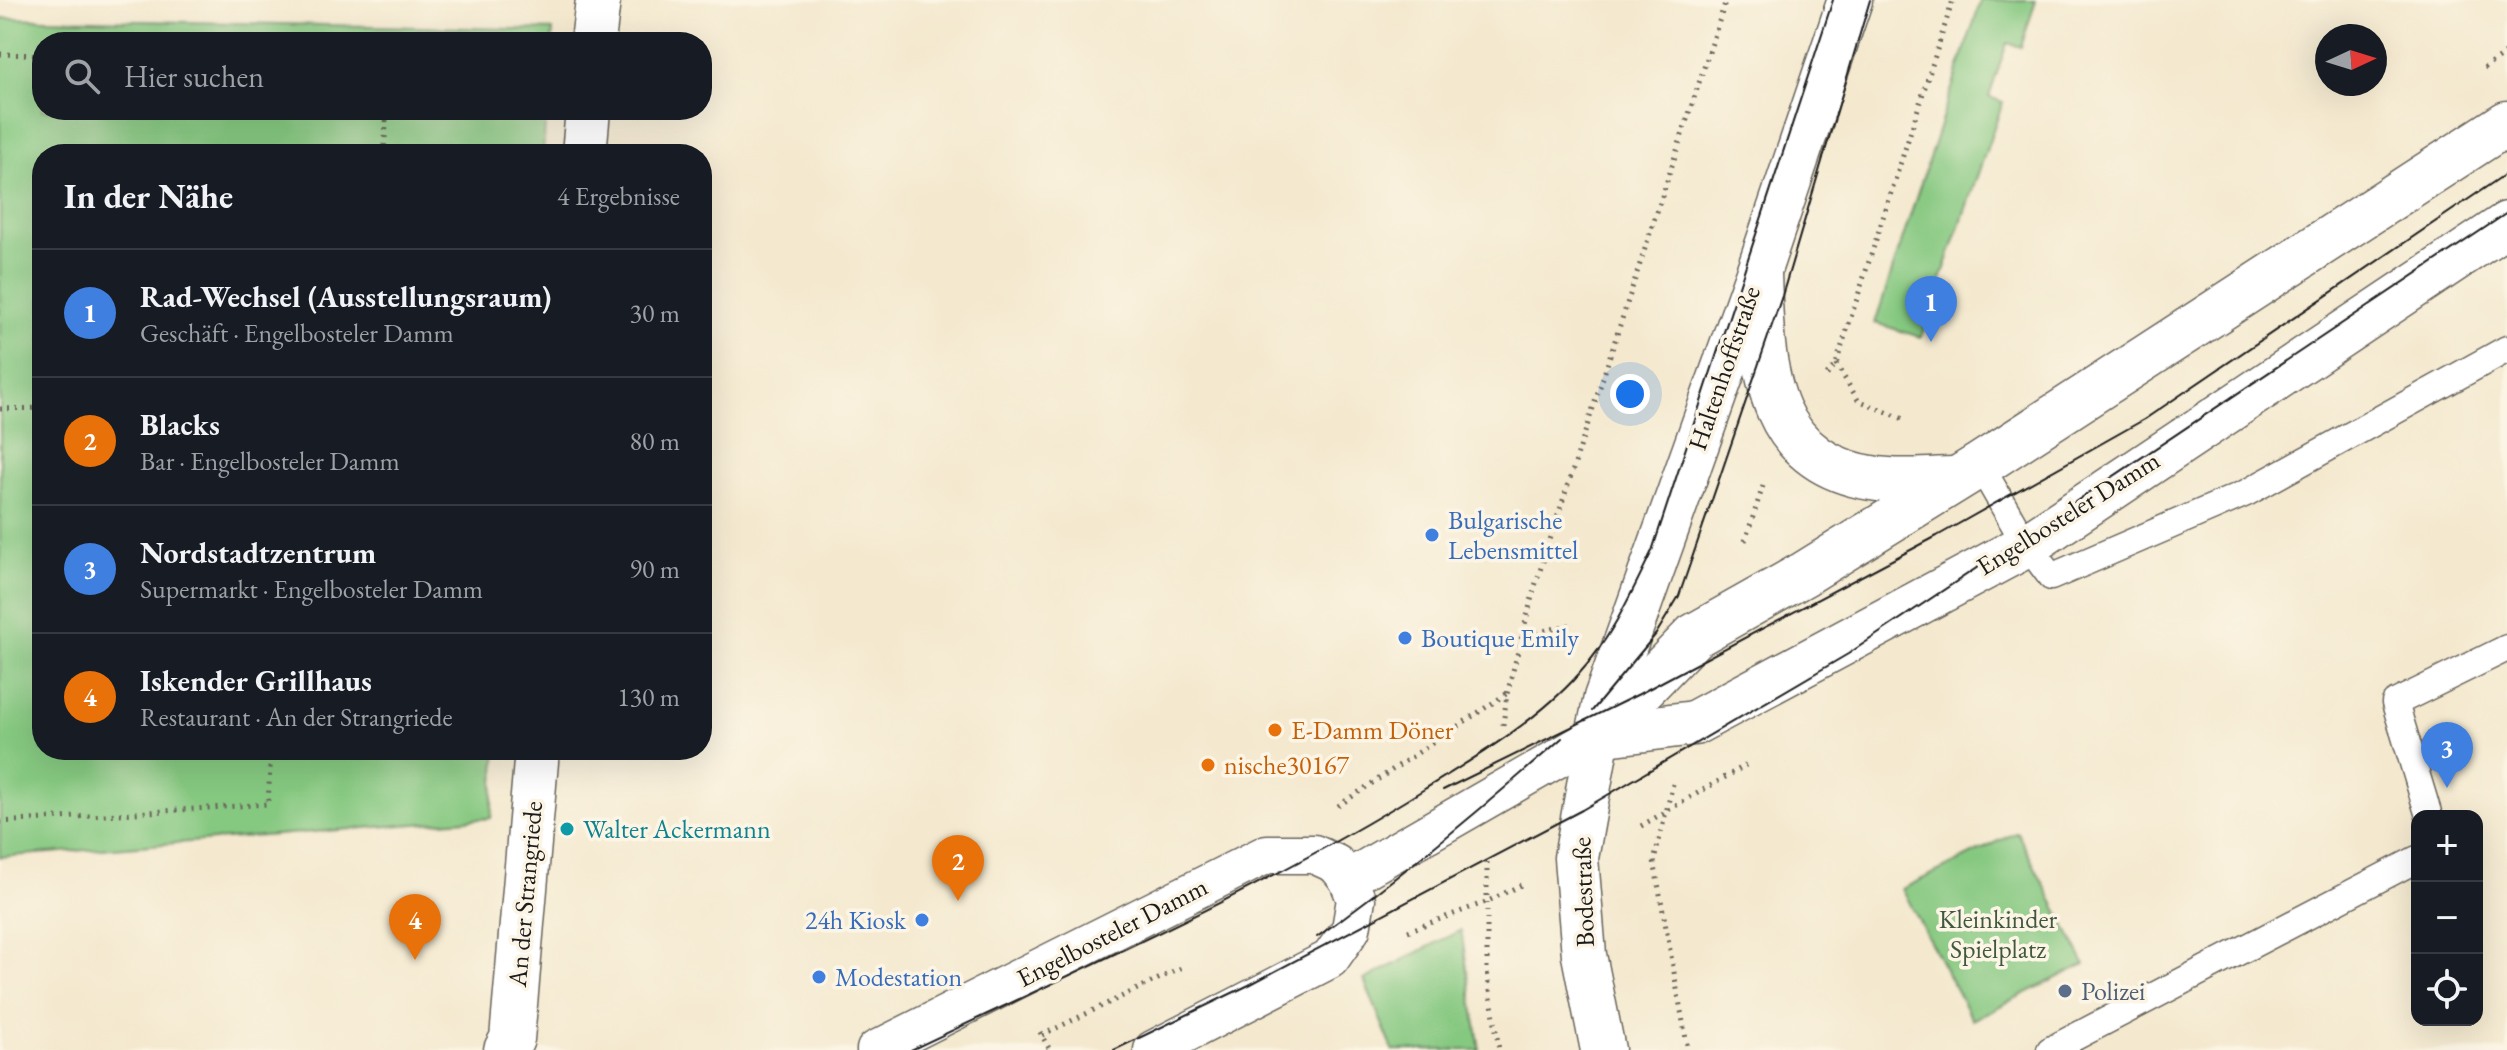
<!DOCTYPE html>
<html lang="de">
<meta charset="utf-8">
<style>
body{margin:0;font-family:"EB Garamond",serif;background:#20242c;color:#f1f3f6}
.controls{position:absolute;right:24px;bottom:24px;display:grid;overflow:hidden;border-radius:16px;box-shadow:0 8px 32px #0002}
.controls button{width:72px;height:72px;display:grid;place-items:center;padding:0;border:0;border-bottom:2px solid #363941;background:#171b24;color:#f1f3f6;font:40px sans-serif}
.compass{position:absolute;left:2315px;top:24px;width:72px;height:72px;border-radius:50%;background:#171b24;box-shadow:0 8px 32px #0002;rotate:86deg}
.you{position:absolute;left:1630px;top:394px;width:28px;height:28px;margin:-20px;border:6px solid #fff;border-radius:50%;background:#1a73e8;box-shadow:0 0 0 12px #1a73e833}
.badge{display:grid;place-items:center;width:52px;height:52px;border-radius:50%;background:#d93025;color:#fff;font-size:26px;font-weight:700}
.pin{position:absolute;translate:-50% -66px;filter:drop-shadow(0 2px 4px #0008)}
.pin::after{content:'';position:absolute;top:42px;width:28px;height:24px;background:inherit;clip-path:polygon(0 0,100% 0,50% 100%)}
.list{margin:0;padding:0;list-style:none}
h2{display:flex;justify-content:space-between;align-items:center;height:104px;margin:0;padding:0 32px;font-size:34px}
h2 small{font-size:26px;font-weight:400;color:#9ea1a6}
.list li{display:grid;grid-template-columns:52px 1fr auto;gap:24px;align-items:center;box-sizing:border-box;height:128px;padding:0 32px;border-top:2px solid #363941}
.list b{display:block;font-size:30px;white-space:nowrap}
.list p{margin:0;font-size:26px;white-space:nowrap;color:#9ea1a6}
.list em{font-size:26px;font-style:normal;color:#9ea1a6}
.icon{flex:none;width:44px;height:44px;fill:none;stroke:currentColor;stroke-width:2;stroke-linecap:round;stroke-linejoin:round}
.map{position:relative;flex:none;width:2507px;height:1050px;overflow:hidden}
.search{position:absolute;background:#171b24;box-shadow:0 8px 32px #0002;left:32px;top:32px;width:680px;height:88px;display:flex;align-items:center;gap:20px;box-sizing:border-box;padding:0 28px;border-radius:32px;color:#9ea1a6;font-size:30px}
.panel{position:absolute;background:#171b24;box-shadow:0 8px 32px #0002;left:32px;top:144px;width:680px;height:616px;border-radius:32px}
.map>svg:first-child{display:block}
</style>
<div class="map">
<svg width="2507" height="1050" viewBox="0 0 2507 1050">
<rect width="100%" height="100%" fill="#fcf5e5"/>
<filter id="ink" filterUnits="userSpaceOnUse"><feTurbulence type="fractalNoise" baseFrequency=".0125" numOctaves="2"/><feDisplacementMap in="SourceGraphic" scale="16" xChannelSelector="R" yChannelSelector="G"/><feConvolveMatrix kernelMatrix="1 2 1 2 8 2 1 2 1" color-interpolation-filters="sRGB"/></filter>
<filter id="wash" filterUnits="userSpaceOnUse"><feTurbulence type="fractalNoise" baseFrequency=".006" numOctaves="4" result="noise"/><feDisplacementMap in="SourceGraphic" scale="32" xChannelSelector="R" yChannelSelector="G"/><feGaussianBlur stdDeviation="1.8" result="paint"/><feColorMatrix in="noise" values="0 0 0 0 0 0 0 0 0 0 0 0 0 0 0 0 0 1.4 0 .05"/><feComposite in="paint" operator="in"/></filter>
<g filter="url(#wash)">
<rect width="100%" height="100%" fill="#f4e9cf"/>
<!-- green -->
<g fill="#85c880" stroke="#50724e" stroke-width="2">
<path d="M1981,0H2036L2021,47L2007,43L1989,97L2003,102L1921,337L1875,323Z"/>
<path d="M0,18L553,30L552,42H42V110H546L543,154H42V750H497L491,818L0,857Z"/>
<path d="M2017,832L2085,964L1972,1020L1902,889Z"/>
<path d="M1461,930L1480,1050H1393L1364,980Z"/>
</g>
</g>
<g filter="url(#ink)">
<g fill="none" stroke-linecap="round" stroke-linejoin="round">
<defs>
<g id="service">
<path d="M1980,465L2022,538L2051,577L2246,493L2507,349"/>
<path d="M2429,816L2395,703L2507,648"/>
<path d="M2050,1050L2417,859"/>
</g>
<g id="pedestrian">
<path d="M1348,879L1598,735"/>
<path d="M876,1050L1267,854H1314L1336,864L1348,879L1356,899L1351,929L1330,959L1153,1050"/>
</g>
<g id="minor">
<path d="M593,42L598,0"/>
<path d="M584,154L588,110"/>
<path d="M1759,273C1762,371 1765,470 1888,480C1910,482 1933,479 1956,479"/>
<path d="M506,1050L512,1039L537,750"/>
</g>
<path id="tertiary" d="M1598,735L1606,698L1759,270L1850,0"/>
<g id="secondary">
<path d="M1598,735L1694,636L1804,574L1980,465L2507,123"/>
<path d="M1598,735L1694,723L2027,545L2507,224"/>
<path d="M1598,735L1576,858L1584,955L1603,1050"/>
</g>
</defs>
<!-- service casing -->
<use href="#service" stroke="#68645b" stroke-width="29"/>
<!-- pedestrian casing -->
<use href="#pedestrian" stroke="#68645b" stroke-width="41"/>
<!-- minor casing -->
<use href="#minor" stroke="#68645b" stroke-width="47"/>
<!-- tertiary casing -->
<use href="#tertiary" stroke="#68645b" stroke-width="47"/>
<!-- secondary casing -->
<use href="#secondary" stroke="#68645b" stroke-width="47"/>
<!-- path -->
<g stroke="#68645b" stroke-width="5" stroke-dasharray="2 6" stroke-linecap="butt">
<path d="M0,54L42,55"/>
<path d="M2484,68L2507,52"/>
<path d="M384,154L387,110"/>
<path d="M1836,364L1858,400L1906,420"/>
<path d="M1827,375L1836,364L1953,0"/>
<path d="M0,409L42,408"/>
<path d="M1745,541L1763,486"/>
<path d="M1521,636L1570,625"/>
<path d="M1503,725L1507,694L1534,589L1726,0"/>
<path d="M1673,784L1654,861L1688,1050"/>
<path d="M1338,806L1506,694"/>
<path d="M0,822L268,804L271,750"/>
<path d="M1641,826L1746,765"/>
<path d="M1487,862V971L1499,1050"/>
<path d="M1408,931L1486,902L1521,885"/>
<path d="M1040,1032L1050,1050"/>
<path d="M1042,1035L1181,968"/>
</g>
<!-- service -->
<use href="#service" stroke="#fff" stroke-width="26"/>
<!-- pedestrian -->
<use href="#pedestrian" stroke="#fff" stroke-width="38"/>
<!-- minor -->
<use href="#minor" stroke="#fff" stroke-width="44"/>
<!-- tertiary -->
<use href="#tertiary" stroke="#fff" stroke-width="44"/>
<!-- secondary -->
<use href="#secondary" stroke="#fff" stroke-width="44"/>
<!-- tram -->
<g stroke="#1c1c1c" stroke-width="2">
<path d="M1592,711L1656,634L1679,596L1782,296L1870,0"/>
<path d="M1443,790L1639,694L1937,536L2145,419L2507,173"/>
<path d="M1317,937C1403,875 1483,808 1562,738"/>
<path d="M911,1050C1083,968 1261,891 1423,790C1475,758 1537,721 1578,675C1611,639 1631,594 1652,551L1833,0"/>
<path d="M1114,1050L1249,985L1582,810L1848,654L2507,213"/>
</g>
</g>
</g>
<!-- markers -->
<g fill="#3f7fe0" stroke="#fcf5e5" stroke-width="3">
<circle cx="1432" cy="535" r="8"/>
<circle cx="1405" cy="638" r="8"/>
<circle cx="922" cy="920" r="8"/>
<circle cx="819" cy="977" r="8"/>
</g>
<g fill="#e8710a" stroke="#fcf5e5" stroke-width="3">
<circle cx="1275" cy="730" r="8"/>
<circle cx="1208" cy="765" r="8"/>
</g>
<circle fill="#0f9aa8" stroke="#fcf5e5" stroke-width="3" cx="567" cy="829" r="8"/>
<circle fill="#5c6f8a" stroke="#fcf5e5" stroke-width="3" cx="2065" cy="991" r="8"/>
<g text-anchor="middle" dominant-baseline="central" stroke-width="7" stroke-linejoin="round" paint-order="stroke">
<!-- street labels -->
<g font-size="26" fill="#1c1c1c" stroke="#fcf5e5">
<text transform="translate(1724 368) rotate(-71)">Haltenhoffstraße</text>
<text transform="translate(2068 513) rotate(-32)">Engelbosteler Damm</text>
<text transform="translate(1583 892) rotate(-92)">Bodestraße</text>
<text transform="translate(525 894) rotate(-85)">An der Strangriede</text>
<text transform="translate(1112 932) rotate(-27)">Engelbosteler Damm</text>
</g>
<!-- shop labels -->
<g font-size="26" fill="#366cbe" stroke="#fcf5e5" text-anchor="start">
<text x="1448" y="520">Bulgarische<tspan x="1448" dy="30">Lebensmittel</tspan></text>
<text x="1421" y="638">Boutique Emily</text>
<text x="906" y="920" text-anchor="end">24h Kiosk</text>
<text x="835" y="977">Modestation</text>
</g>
<!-- food labels -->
<g font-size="26" fill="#c56008" stroke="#fcf5e5" text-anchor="start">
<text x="1291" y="730">E-Damm Döner</text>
<text x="1224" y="765">nische30167</text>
</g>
<!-- culture labels -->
<g font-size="26" fill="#0d838f" stroke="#fcf5e5" text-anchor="start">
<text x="583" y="829">Walter Ackermann</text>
</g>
<!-- park labels -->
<g font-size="26" fill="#41583f" stroke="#fcf5e5">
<text x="1998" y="919">Kleinkinder<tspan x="1998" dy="30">Spielplatz</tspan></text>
</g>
<!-- service labels -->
<g font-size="26" fill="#4e5e75" stroke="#fcf5e5" text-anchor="start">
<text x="2081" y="991">Polizei</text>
</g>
</g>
</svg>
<div class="controls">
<button>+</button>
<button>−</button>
<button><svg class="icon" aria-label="locate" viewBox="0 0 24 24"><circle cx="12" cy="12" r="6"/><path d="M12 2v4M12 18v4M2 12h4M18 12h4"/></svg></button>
</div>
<svg class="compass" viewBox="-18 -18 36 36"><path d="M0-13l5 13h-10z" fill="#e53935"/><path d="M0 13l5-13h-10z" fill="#9ea1a6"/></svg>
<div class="you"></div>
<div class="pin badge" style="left:1931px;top:342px;background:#3f7fe0">1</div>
<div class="pin badge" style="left:958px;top:901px;background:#e8710a">2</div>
<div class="pin badge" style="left:2447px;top:788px;background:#3f7fe0">3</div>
<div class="pin badge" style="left:415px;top:960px;background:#e8710a">4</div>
<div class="search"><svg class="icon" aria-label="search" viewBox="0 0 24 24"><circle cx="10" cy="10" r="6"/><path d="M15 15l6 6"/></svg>Hier suchen</div>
<section class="panel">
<h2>In der Nähe<small>4 Ergebnisse</small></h2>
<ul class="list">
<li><span class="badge" style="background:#3f7fe0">1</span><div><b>Rad-Wechsel (Ausstellungsraum)</b><p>Geschäft · Engelbosteler Damm</p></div><em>30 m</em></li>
<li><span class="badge" style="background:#e8710a">2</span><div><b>Blacks</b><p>Bar · Engelbosteler Damm</p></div><em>80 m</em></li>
<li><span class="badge" style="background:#3f7fe0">3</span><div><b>Nordstadtzentrum</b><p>Supermarkt · Engelbosteler Damm</p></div><em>90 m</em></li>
<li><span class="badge" style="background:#e8710a">4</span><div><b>Iskender Grillhaus</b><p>Restaurant · An der Strangriede</p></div><em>130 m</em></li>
</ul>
</section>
</div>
